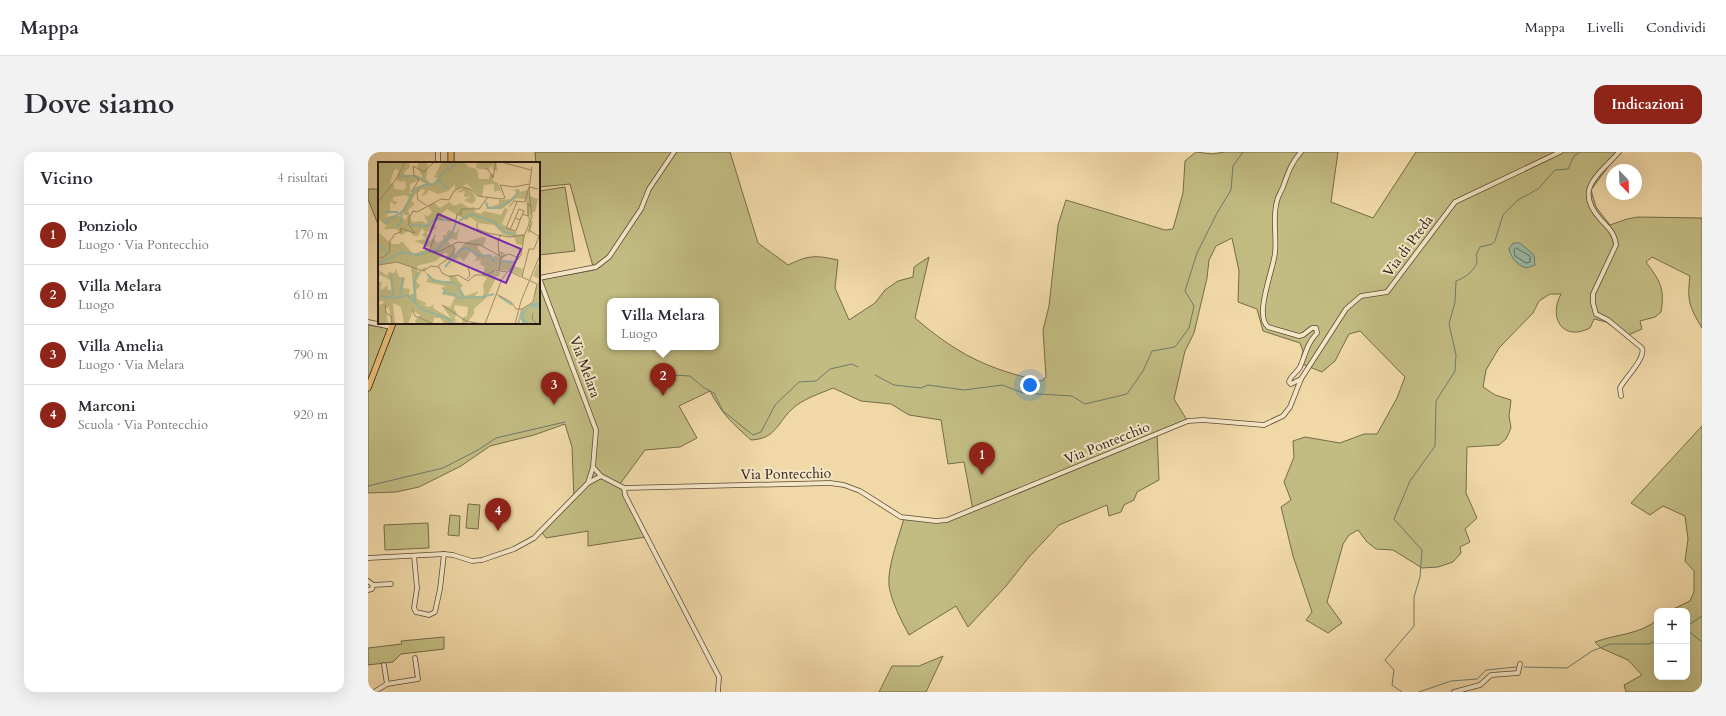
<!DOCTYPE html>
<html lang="it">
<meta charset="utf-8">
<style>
body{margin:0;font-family:Cardo,serif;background:#f2f2f3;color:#2b2b33}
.controls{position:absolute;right:12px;bottom:12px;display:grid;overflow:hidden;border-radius:8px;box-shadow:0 4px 16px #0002}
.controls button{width:36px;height:36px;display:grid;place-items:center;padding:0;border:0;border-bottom:1px solid #e1e1e2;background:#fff;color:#2b2b33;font:20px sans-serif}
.compass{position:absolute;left:1238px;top:12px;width:36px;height:36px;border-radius:50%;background:#fff;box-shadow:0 4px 16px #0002;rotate:157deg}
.you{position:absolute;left:662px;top:233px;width:14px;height:14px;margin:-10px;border:3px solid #fff;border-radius:50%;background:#1a73e8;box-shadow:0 0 0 6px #1a73e833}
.badge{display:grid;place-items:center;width:26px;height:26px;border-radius:50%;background:#8f2418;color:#fff;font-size:13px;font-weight:700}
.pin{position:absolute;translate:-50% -33px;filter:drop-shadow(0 1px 2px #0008)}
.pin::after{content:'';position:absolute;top:21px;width:14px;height:12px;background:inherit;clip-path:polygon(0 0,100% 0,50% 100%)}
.popup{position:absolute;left:239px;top:146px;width:112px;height:52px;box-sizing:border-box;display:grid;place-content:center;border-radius:8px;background:#fff;filter:drop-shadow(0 1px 3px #0005);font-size:13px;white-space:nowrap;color:#7c7c81}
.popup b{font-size:15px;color:#2b2b33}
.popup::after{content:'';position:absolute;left:50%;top:100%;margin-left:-8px;border:8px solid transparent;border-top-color:#fff}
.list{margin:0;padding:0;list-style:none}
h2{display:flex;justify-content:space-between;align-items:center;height:52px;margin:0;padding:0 16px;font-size:17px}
h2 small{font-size:13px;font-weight:400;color:#7c7c81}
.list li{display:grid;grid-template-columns:26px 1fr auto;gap:12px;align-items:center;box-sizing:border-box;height:60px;padding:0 16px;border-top:1px solid #e1e1e2}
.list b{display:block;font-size:15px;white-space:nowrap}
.list p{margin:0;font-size:13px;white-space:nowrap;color:#7c7c81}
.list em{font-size:13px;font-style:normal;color:#7c7c81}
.map{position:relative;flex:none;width:1334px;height:540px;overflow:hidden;border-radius:12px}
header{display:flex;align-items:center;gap:24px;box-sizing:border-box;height:56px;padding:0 20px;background:#fff;border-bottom:1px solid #e1e1e2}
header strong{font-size:19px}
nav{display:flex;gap:22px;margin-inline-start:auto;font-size:14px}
.intro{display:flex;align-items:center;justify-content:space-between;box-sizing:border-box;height:96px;padding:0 24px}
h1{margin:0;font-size:28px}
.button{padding:10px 18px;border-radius:12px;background:#8f2418;color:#fff;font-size:14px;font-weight:700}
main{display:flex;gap:24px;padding:0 24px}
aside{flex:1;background:#fff;border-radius:12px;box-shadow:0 4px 16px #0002}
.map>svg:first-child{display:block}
</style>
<header>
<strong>Mappa</strong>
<nav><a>Mappa</a><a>Livelli</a><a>Condividi</a></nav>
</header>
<div class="intro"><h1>Dove siamo</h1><a class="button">Indicazioni</a></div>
<main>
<aside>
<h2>Vicino<small>4 risultati</small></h2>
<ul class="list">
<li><span class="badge">1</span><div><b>Ponziolo</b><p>Luogo · Via Pontecchio</p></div><em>170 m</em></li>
<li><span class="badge">2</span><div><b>Villa Melara</b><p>Luogo</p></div><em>610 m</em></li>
<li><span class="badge">3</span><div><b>Villa Amelia</b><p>Luogo · Via Melara</p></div><em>790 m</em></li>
<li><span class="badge">4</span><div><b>Marconi</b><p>Scuola · Via Pontecchio</p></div><em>920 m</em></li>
</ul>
</aside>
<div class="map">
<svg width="1334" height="540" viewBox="0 0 1334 540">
<rect width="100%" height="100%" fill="#f0d8a7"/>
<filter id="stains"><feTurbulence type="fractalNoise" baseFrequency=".005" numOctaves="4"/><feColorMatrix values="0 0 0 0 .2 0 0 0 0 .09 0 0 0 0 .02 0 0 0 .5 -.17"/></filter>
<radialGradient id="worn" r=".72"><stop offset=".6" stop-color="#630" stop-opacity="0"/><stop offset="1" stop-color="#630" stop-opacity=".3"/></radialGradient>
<!-- green -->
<g fill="#c2bc82" stroke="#746b4b" fill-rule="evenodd">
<path d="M167,0H362L390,91L420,113C441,103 447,103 470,108L467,136L481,168L507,151L517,138L530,129L545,125L546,115L561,105L547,166C589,202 619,217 673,229L678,225L675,178L681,154L690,73L698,48L797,78L805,77L815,41L817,9L828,0L844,2L857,0H970L963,50L1005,66L1048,0H1251L1223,38L1228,55L1242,73L1259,67L1270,65L1334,66V176C1321,154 1319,149 1322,124L1284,105L1278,110C1292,129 1297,136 1293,160L1287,165L1272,169L1274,177L1258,184L1238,170L1226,167L1222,176C1195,190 1180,166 1193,142H1182L1171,149L1165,161L1131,196L1118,218L1115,235L1127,243L1143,248L1141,264L1143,276L1138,287L1131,293L1099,295L1098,341L1109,366L1097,377L1102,390L1092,395L1093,401L1085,410L1070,415L1054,416L1025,398L1008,397L999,390L990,378L981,383L975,392L959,450L974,471L960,481L938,468L944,460L925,404L913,355L923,348L916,330L926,305L925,289L937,285L972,291L996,282H1009L1029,246L1037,225L992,179L981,182L967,209L954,220L932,211L935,199L932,191L895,179L889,157L870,150L871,119L864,86L848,94L841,108L839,126L826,181L817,199L806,247L819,268L789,282L791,328L769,340L766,348L756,353L753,360L741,364L739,353L691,373L661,405L638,434L600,475L588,454L541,483C533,468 524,451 521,434C519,415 531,385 536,366L571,369L605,358L596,310L580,312L573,268L541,263L523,252L493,249L465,236C451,242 434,247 423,258C409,272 407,287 383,288C364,271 354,262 342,239L311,254L329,286L312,295L277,298L252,332L278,385L220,394V379L178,386L173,379L206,347L204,295L197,272L166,283L122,294L93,314L51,335L28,340L0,341V173L25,177L29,171H171V128L226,118L202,32L171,35V11H168ZM242,149H348V195H242Z"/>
<path d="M197,35L207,99L171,103V39Z"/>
<path d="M0,37H11V75L0,47Z"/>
<path d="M1334,274V540H1258L1256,533L1274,523L1260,508L1233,496L1227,490C1248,482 1271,483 1289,468V525H1319V459H1301L1322,449L1326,440V419L1317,409L1320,387L1317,364L1295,354L1282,363L1263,351Z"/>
<path d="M100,352L112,353L110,377L98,376Z"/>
<path d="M82,363L92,364L91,384L80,383Z"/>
<path d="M60,371L61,396L17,398L16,373Z"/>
<path d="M76,485V497L33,502L25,510L0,513V496L34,492L33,489Z"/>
<path d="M575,504L558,540H511L524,514H551Z"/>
</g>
<!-- water -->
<path fill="#9abaa6" stroke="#6c7a6c" d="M1145,91H1152L1166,103L1167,113L1158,116C1148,112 1144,107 1141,97Z"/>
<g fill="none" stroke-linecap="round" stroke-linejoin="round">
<!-- shore -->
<path stroke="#606a5d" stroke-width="1" d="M1148,96L1162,104V110L1158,111L1147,104L1146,98Z"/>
<!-- stream -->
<g stroke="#6c7a6c" stroke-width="1">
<path d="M291,215L304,223L322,224L335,235L346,241L355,259L385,283L393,280L407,253L431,230L448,229L462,217L484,212L490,215"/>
<path d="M507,223L526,233L553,236L560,233L596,238L634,233L655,241L704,244L717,252L759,242L775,219L784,199L807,195L821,176L826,154L817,139L829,101L849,61L863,38L865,14L875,0"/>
<path d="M0,334L75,316L110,298L128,286L197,270"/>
<path d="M1319,474L1334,464"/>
<path d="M1319,478L1334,490"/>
<path d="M1156,515L1199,516L1224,499L1242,492H1281L1289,488"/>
<path d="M1034,540L1024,533L1026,518L1017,508L1046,474V445L1052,425L1054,398L1026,367L1042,329L1067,294L1068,249L1087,219L1088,203L1081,172L1087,150L1088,129C1097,126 1113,115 1108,103L1112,95L1124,92L1127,89L1135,63L1150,48L1170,37L1187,18L1200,17L1206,4L1212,0"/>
<path d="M1051,540L1083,529L1109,527L1118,518L1148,515"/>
</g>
<defs>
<g id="minor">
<path d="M933,0C923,11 920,21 915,35C913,40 910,44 909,49C904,66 909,84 907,101C905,119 886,163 900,175L931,184L935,183L944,176H948L949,181C938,193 938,202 932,215C929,221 922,224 921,230L923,232L933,227"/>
<path d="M1251,0C1230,24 1205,37 1233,68C1241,76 1247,82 1248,93L1225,142V151L1228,162L1240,168L1274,196C1278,206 1257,226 1252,236L1253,244"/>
<path d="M70,11V0"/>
<path d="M171,126L228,278L225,315"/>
<path d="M171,126L228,115L241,105L273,57L281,37L306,0"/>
<path d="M0,170L23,175"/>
<path d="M220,331L225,315L233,324L256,336L462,331L476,333L492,339L533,365L568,369L579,368L820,269L835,268L896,273L915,264L922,255L933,227L978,157L993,144L1019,140L1087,50L1192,0"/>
<path d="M256,336L257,343L351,525L350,540"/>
<path d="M46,404L49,436L46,456L48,460L61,463L67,460L72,437L76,402"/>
<path d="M0,406L76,402L85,403L104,409L114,408L146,397L166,386L220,331L233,324"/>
<path d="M0,429L5,433"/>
<path d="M5,433L23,432"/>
<path d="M0,438L4,437L5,433"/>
<path d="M16,513L19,532"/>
<path d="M6,540L19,532L50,527L47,506"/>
<path d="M1086,540L1112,533L1123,523L1150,521L1152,512"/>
</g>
<g id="major">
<path d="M83,11V0"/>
<path d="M0,236L25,171"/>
</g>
</defs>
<!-- minor casing -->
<use href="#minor" stroke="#594a39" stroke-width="5.5"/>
<!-- major casing -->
<use href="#major" stroke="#271a14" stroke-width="7"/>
<!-- minor -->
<use href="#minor" stroke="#f5e6c6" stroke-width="4"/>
<!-- major -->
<use href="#major" stroke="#e8bc74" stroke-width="5.5"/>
</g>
<g text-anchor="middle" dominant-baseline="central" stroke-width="4" stroke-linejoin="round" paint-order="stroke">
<!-- street labels -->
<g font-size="14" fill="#271a14" stroke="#f5e6c6">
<text transform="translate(1040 94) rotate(-53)">Via di Preda</text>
<text transform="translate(217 215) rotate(70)">Via Melara</text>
<text transform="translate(739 291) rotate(-22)">Via Pontecchio</text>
<text transform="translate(418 322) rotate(-1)">Via Pontecchio</text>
</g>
</g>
<!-- overview -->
<g transform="translate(10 10)">
<rect width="162" height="162" fill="#f0d8a7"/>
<path d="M0,0H31L32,5L26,10L27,13H38L43,17L44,14L39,4L41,0H47L50,3L48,17L54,22L60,16L56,15L64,0H86L91,5L99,7L101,17H111L112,11L115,12V19L120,21L124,32L121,28L116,30V22L106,23L104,34H101L89,22L77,28V22L70,29L60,32L50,28V31L43,35L47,28L44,27L38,31L33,39L37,42L30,48L34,60L43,59L50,62L46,53L50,54L54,50L49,43L56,41L62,46L71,40L76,44L83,41L91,46L96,45L97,50L103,52L106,49L123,53L127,46L130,47L124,62L138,70L139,73L147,72L145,83L138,82L137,76L125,72L116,63L100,61L92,55L89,58L86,57L69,47L64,51L65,58H58L56,63L59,66L49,70L51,80L55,76L59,81L65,78V73H68L70,68L78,71L81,66L79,78L73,77L70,79L72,83H76L77,92L88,80L104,75L108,76L107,80L105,84L100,83V86L106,94L112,93L116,97L115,94L121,93V89L125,90L128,93L123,99L139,100L136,104L145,107L144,114L132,109L117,107V112L118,109L122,110L121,114H119L108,136L96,147V152L88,162H67L62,156H56L55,161L40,162L37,159L42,153L35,149L30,162H26L23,145L15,141L17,162H14L11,145L7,143L10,162H0L1,143L6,141L4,138L0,141V120H4L2,126L4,128L9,123L10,128H14L12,118L3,113L0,116V108L10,114V110L16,111L18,107L21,115L27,116L25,126L32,127L31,133L36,131L33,105L19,100L0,104V70L14,82H21L24,79L35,92L54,86L36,79L48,77L44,73L47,70L44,66L40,74H36L31,69L23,73L19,67H5L9,64L0,57ZM19,7L21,9L18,17L22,20L27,19L28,25L26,28L16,27V22L12,21L16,8ZM41,18L49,22L37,25L32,33V22ZM27,33L32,36L25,48L26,53H30L28,58L19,53L7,55L12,50V40L18,43L19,39H15V35ZM93,89L99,96L96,99L103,98L102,102L107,105L104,114L109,116L105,122L106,131L104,135L97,134L101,129L87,134L82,126L85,124L76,113H71L72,119H63L54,116L47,109L48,105L43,107L51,114L48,120L68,124L63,126L66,129L63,132L77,135L72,145L64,143L72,155L76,152L72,156L55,146L56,142L52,145L47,144L48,141L39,137L38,128L42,124L38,119L43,111V109L39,110V104L58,99L68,90L70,92L68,98L77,99L81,95L86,99ZM77,143L90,145L89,154L84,156V161L76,160L79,158L76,156L79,152L76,146ZM99,0H118L120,9L115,8L114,3L111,7H101L98,5ZM86,25L91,26L96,33L98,38L94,42L86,38L92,35H86L87,29L79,31ZM140,27L142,30L150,28L152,34L160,37L157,50H153L152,59H155L152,71L149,70L151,66L148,37L138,36L124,47L110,46L121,42V38L133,37L139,30L135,28ZM160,102L162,103V162H145L142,156V161L139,162L143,147L156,140L157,128L161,117L155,114Z" fill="#c2bc82" fill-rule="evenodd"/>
<path d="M156,141H162V145L150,146L145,155L151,162H147L142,157L143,151Z" fill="#9abaa6"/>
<path fill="none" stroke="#9abaa6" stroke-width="2" d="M22,14H35M39,14L52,23M61,18L69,27M35,30L46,23L57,22L64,12L80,0M108,40L110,46H121L136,36L141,28M7,50H20M81,59L93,52L116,60L127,70L137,73M7,61L25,49L35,31M33,63L50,64L56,57L70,58M19,65L23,61L24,49M1,84L8,88V92M104,94L112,93L116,100M124,99L136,100M0,100H5L24,90L40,93L60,87L74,71L78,60M67,105L82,88L88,86L103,94M13,111L15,134M49,112L56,119L78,121M79,122L86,136M67,127L66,131L76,132L79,135M22,133L25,115M2,134L17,136L30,133L43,147L71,157L74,162M121,134L134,143M80,136L104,135L116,132M37,139L36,122L39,111"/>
<path fill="none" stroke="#a08c6c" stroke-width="1" d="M123,0L153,8M107,7H110L115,16L118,0M41,29L39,30L40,38L48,43M33,30L41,18L36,13L35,4L46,10L55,1M0,40L19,16L27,0M139,40L128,66L138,69L143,55M131,45L136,39L147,40L151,25L160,27M144,52L150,54V41L152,45M70,59L78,58L79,52H83V47H101L110,35M99,61V67L110,71L131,75L146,73M153,63L151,68L162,75M132,68L141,47L146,49L142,58L137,56M57,73L51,90L62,89L80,80L102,83L122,94M121,93L120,79L123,72M0,95L4,96L11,91L12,79L17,72L23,70L22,66L37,71L31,63V56L35,49L39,50L63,37L71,38L76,29L84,25L92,27L100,34L123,37L127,36L122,23L136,25L151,22M123,95L131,92L141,96M0,103L19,100L45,109L53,104L61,105L64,111L72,115L80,113L90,119L97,113M60,104L73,94L77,87L75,84M121,108L123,95M131,109L143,115M97,113H109L117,108L129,110M89,117L92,113L90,105M118,132L133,140L138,147H144L155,140L159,122L144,115L151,87H156L161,74M64,143L88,159L104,162M10,146L7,143L8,151L13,154L14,162M34,147L37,154L56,162M155,151L154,157L159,162M107,162L124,117L143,93L146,74L154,55L151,27L154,5M137,162L143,139L162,93"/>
<path fill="#7b2cbf" fill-opacity="0.15" stroke="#7b2cbf" stroke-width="2" d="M60,52L143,87L128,121L46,86Z"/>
<rect width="162" height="162" fill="none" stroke="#271a14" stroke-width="2"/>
</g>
<rect width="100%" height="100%" filter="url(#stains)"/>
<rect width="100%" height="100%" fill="url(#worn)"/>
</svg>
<div class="controls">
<button>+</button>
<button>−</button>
</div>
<svg class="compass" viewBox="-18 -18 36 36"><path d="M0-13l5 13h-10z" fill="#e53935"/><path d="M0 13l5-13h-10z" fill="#7c7c81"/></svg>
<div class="you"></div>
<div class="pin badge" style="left:614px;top:323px">1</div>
<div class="pin badge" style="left:295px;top:244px">2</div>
<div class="popup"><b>Villa Melara</b>Luogo</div>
<div class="pin badge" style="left:186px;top:253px">3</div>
<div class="pin badge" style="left:130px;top:379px">4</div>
</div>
</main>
